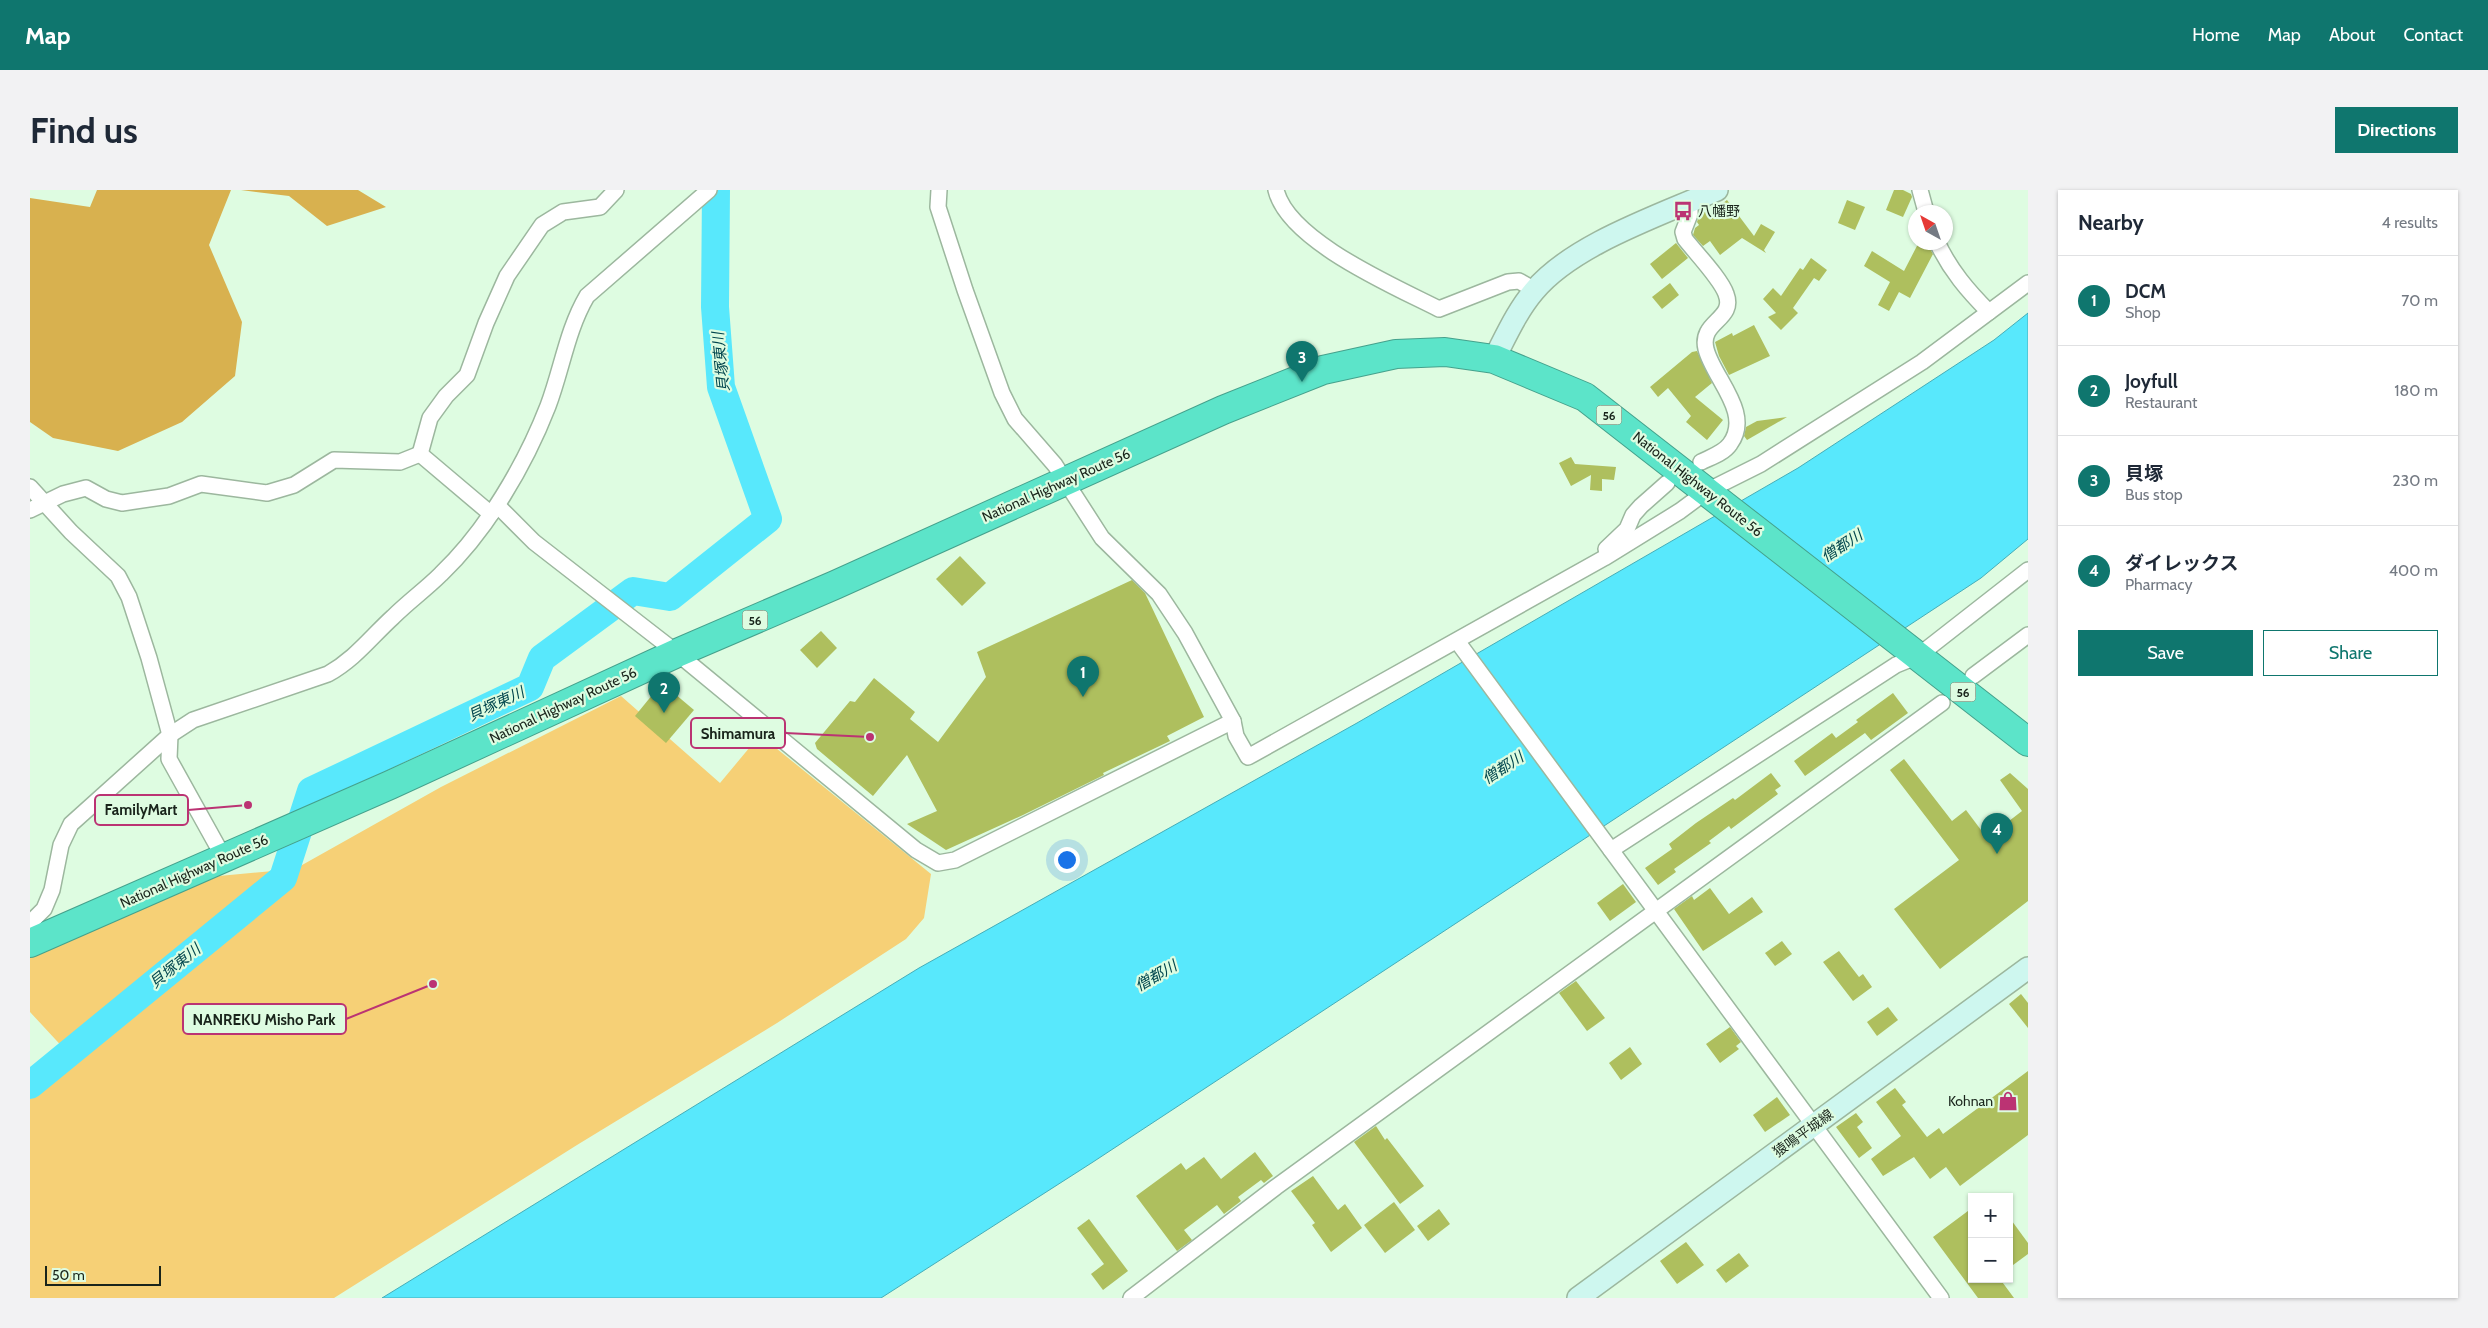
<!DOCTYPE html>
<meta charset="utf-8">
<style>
body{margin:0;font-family:Cabin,"Noto Sans JP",sans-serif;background:#f2f2f3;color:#1f2937}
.controls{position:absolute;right:15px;bottom:15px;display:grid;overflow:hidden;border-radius:0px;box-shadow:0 1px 4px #0004}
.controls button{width:45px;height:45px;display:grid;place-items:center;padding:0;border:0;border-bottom:1px solid #e0e1e3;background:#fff;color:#1f2937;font:25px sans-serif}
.compass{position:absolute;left:1878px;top:15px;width:45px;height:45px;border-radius:50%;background:#fff;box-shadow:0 1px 4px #0004;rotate:320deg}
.scale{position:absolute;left:15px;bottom:12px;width:116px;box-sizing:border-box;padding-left:5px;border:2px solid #19241b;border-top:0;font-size:14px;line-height:18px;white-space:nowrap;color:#19241b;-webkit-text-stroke:4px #defce1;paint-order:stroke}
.you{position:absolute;left:1036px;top:669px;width:18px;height:18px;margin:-12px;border:4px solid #fff;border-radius:50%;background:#1a73e8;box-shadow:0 0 0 8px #1a73e833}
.badge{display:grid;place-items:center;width:32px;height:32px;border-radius:50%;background:#0f766e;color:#fff;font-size:16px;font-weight:700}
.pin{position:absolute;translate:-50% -41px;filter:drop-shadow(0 1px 2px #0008)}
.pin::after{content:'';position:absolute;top:26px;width:18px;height:15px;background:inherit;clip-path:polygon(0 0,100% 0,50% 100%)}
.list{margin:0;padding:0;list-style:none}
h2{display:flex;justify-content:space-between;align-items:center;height:65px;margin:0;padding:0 20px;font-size:21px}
h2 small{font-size:16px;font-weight:400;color:#747a83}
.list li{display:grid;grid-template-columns:32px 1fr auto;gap:15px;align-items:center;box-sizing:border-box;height:90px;padding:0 20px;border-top:1px solid #e0e1e3}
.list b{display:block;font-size:19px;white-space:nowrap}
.list p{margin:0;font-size:16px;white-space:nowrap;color:#747a83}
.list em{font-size:16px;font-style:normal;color:#747a83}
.actions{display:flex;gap:10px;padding:15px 20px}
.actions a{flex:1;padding:11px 0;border:1px solid #0f766e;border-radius:0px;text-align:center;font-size:18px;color:#0f766e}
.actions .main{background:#0f766e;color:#fff}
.map{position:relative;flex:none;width:1998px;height:1108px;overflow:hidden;border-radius:0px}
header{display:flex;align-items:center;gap:30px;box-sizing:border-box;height:70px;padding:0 25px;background:#0f766e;color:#fff}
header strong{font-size:24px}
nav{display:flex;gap:28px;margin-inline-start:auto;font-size:18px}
.intro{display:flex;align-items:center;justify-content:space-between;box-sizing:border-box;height:120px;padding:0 30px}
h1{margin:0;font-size:35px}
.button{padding:12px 22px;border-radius:0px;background:#0f766e;color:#fff;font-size:18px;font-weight:700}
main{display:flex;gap:30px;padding:0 30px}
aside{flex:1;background:#fff;border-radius:0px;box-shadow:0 1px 4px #0004}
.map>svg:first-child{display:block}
</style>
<header>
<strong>Map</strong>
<nav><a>Home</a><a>Map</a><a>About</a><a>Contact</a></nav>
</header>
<div class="intro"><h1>Find us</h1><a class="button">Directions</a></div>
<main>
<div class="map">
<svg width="1998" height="1108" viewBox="0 0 1998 1108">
<rect width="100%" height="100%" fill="#defce1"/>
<!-- green -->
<path fill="#f6d076" d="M591,506L690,593L730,545L901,684L894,728L876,749L747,833L547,955L304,1108H0V895L38,863L0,822V767L189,686L265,679L411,597Z"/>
<!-- forest -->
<g fill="#d8b14f">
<path d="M67,0H201L179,55L212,132L205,186L152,232L88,261L23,248L0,232V8L60,17Z"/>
<path d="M211,0H328L356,17L297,36L259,6Z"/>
</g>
<!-- water -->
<path fill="#58e8fc" stroke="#45adb8" d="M1998,123V349L1951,388L1063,972L851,1108H352L889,778L1327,533L1768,278L1964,150Z"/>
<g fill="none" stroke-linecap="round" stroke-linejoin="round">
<!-- river -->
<path stroke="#58e8fc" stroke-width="28" d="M0,895L253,688L281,601L500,497L512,468L603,401L640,407L738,329L691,197L685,117L686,0"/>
</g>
<!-- building -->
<g fill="#aebf5e">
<path d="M1864,0H1873L1881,4L1882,7L1873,27L1856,20Z"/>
<path d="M1697,10L1724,46L1731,34L1745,42L1734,60L1736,63L1712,48L1690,65L1680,51L1673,56L1663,45L1665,38L1669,35L1667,32L1669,26L1677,20L1680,23Z"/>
<path d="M1817,10L1835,17L1825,40L1808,33Z"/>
<path d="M1889,52L1899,57L1903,64L1880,108L1869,102L1859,121L1848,115L1860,92L1834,76L1842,61L1874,81Z"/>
<path d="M1646,53L1658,68L1632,89L1620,74Z"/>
<path d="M1781,68L1797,80L1789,91L1784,88L1763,118L1768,123L1751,140L1738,127L1746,123L1733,109L1743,98L1751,106L1770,78L1773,80Z"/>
<path d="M1640,93L1649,105L1632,119L1622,107Z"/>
<path d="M1724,135L1740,166L1699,185L1689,166L1685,152L1702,143L1703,146Z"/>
<path d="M1667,161L1682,193L1665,207L1693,230L1677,250L1656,232L1661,226L1638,198L1628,207L1620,197L1662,162Z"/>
<path d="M1757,227L1717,250L1714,246L1716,237L1727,231Z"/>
<path d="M1541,267L1545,274L1586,277L1584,290L1572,289V301L1560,300L1561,285L1541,296L1529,273Z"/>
<path d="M930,366L956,393L932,416L906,389Z"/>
<path d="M1102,390L1115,403L1174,527L1137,546L1140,551L1073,583L1074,585L993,625L916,660L877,634L907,621L877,565L843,606L787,559L785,553L820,511L825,512L844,488L885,522L880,529L908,552L956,487L947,462Z"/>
<path d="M791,441L807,458L787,478L770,460Z"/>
<path d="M632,493L664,520L636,553L605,526Z"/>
<path d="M1863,503L1878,523L1841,550L1835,543L1775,586L1764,571L1802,543L1806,548L1828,532L1826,530Z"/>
<path d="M1874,569L1922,631L1936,620L1957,648L1992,621L1970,590L1980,583L1998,599V711L1910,779L1864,719L1929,670L1860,580Z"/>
<path d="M1741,583L1751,596L1745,600L1748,604L1701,639L1699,636L1679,651L1681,653L1644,679L1646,682L1628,695L1615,678L1642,659L1639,654L1666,633L1703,608L1705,610Z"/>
<path d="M1593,694L1606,712L1580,731L1567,713Z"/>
<path d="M1680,698L1699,724L1722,707L1733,722L1673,761L1644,719L1662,706L1664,710Z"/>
<path d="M1752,751L1762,764L1745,776L1735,763Z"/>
<path d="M1809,761L1829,787L1833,784L1842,797L1823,811L1793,772Z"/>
<path d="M1546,791L1575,828L1557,841L1529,803Z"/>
<path d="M1991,804L1998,813V838L1979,814Z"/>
<path d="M1858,817L1868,830L1847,846L1837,832Z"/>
<path d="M1700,837L1711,852L1706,856L1709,859L1690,873L1676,854Z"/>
<path d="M1600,857L1612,874L1591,890L1579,873Z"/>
<path d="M1998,881V945L1930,996L1916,977L1900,989L1884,967L1853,986L1841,969L1871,946L1846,912L1865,898L1876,912L1872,915L1897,947L1909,938L1913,944Z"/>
<path d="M1747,907L1760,925L1735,942L1723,925Z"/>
<path d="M1826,923L1833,932L1827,937L1842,958L1829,968L1806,937Z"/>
<path d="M1346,936L1355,950L1357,948L1394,996L1370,1014L1324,952Z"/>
<path d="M1225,962L1243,986L1234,993L1231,990L1208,1007L1211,1011L1194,1024L1187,1015L1154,1040L1162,1050L1147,1061L1106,1006L1151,973L1156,980L1174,967L1191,989Z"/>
<path d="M1283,986L1308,1020L1315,1014L1332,1038L1301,1062L1282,1035L1285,1033L1261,1001Z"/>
<path d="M1364,1012L1385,1040L1355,1063L1334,1035Z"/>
<path d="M1942,1018V1089H1970L1984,1108H1948L1903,1047Z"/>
<path d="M1409,1019L1420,1034L1398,1051L1387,1036Z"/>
<path d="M1979,1027L1998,1053V1064L1979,1078Z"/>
<path d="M1059,1029L1098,1081L1073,1100L1061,1084L1074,1074L1047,1038Z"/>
<path d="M1656,1052L1674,1075L1647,1094L1630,1071Z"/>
<path d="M1709,1063L1719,1076L1696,1093L1686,1080Z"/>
</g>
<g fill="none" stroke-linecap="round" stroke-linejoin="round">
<defs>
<g id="street">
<path d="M909,0L908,17L935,100L972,203L985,229L1025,275L1072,348L1129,404L1155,443L1203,531L1206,546L1218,567L1574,368L1650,321L1677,301L1731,274L1892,172L1998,93"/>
<path d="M1246,0C1258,51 1366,97 1409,119L1478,92L1489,91L1505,100"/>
<path d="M1890,0L1896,22"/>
<path d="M1660,12V24L1653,42L1655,49C1665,62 1691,89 1696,104C1706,130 1669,131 1676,159C1683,188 1723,223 1700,254C1694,263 1681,267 1671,272"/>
<path d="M1907,52C1920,80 1938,101 1959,122"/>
<path d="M390,264L400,228L416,206L437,185L456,133L477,86L512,35L533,22L570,17L586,0"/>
<path d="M390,264L461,324"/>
<path d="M0,297L41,342L88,386L99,407L119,468L140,545L139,569L194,668"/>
<path d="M468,316L504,352L647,463L886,660L908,673L925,670L1203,531"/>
<path d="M0,320L33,304L56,298L76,309L92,313L139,306L171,294L237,303L264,295L304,270L370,272L390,264"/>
<path d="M1576,359L1597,339L1603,325L1611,316L1637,293"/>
<path d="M1427,451L1911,1108"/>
<path d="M1943,486L1998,445"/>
<path d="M1581,660L1866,475L1888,466L1998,380"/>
<path d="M0,733L14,719L22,700L31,655L41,634L140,545L163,530L298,484C325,469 341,447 363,427C378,412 396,399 411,384C457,340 495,275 518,216C532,179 537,140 557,106L679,0"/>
<path d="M1101,1108L1246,997L1912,513"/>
</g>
<g id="secondary">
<path d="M1464,169C1476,146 1487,121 1504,101C1543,54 1631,25 1687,0"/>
<path d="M1548,1108L1998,778"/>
</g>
<path id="highway" d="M0,753L360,595L647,463L805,395L1193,220L1293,180L1366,164L1415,162L1464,169L1555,207L1998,552"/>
</defs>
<!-- street casing -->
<use href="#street" stroke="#9cb79e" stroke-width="18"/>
<!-- secondary casing -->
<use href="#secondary" stroke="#9cb79e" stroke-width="24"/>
<!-- highway casing -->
<use href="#highway" stroke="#45a18c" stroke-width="30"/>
<!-- street -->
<use href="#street" stroke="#fff" stroke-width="15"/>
<!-- secondary -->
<use href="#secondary" stroke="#cef7ef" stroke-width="21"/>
<!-- highway -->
<use href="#highway" stroke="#5ce4c9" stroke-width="28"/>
</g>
<!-- icons -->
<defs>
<symbol id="bus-bare" viewBox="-9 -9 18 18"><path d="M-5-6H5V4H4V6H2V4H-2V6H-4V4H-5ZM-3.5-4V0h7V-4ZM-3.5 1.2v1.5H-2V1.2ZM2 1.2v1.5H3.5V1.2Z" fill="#bb3373" stroke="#defce1" stroke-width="2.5" paint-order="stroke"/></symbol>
<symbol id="shop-bare" viewBox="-9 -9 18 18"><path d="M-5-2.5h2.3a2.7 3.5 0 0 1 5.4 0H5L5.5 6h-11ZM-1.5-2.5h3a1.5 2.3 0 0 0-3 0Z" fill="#bb3373" stroke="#defce1" stroke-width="2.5" paint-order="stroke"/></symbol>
</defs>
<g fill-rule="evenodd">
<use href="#bus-bare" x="1639" y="7" width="28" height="28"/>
<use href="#shop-bare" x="1964" y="897" width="28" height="28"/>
</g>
<g text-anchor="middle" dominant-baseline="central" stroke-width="4.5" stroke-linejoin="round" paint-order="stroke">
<!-- shield labels -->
<g fill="#defce1" stroke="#546556" stroke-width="1">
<rect x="1566.5" y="215.5" width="25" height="19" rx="4"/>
<rect x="712.5" y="420.5" width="25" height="19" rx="4"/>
<rect x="1920.5" y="492.5" width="25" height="19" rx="4"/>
</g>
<g font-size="12" font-weight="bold" fill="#19241b">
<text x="1579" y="225">56</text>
<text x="725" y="430">56</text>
<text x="1933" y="502">56</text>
</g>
<!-- poi labels -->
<g font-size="14" fill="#19241b" stroke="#defce1" text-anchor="start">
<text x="1668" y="21">八幡野</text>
<text x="1963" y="911" text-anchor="end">Kohnan</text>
</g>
<!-- street labels -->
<g font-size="14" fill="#19241b" stroke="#defce1">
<text transform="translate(1668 294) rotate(38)">National Highway Route 56</text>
<text transform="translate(1026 295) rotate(-24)">National Highway Route 56</text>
<text transform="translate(533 515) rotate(-25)">National Highway Route 56</text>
<text transform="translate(164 681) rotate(-24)">National Highway Route 56</text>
<text transform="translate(1773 943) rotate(-36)">猿鳴平城線</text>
</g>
<!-- water labels -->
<g font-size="15" font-style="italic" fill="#00454d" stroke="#defce1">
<text transform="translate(691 172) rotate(-96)">貝塚東川</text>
<text transform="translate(1812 356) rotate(-33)">僧都川</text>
<text transform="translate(466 514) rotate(-25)">貝塚東川</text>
<text transform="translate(1473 578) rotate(-33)">僧都川</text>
<text transform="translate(145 776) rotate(-39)">貝塚東川</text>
<text transform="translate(1126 786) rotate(-30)">僧都川</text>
</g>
</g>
<!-- callouts -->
<path fill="none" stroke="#bb3373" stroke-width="2" d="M840 547L755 543M218 615L158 620M403 794L316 829"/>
<g fill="#bb3373" stroke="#defce1" stroke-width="2">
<circle cx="840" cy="547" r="5"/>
<circle cx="218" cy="615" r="5"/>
<circle cx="403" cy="794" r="5"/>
</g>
<g fill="#defce1" stroke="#bb3373" stroke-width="2">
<rect x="661" y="528" width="94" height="30" rx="5"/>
<rect x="65" y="605" width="93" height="30" rx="5"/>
<rect x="153" y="814" width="163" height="30" rx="5"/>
</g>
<g font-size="15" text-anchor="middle" font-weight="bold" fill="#19241b">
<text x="708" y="549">Shimamura</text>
<text x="111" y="625">FamilyMart</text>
<text x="234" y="835">NANREKU Misho Park</text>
</g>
</svg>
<div class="controls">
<button>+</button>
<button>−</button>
</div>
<svg class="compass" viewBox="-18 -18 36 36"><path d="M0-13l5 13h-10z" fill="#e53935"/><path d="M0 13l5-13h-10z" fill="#747a83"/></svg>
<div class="scale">50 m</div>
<div class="you"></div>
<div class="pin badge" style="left:1053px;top:507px">1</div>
<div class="pin badge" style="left:634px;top:523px">2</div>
<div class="pin badge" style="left:1272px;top:192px">3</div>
<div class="pin badge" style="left:1967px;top:664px">4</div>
</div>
<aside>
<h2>Nearby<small>4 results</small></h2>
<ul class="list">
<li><span class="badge">1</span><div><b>DCM</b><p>Shop</p></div><em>70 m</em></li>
<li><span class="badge">2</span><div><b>Joyfull</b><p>Restaurant</p></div><em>180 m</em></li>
<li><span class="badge">3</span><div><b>貝塚</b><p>Bus stop</p></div><em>230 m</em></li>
<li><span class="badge">4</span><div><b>ダイレックス</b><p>Pharmacy</p></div><em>400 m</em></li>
</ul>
<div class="actions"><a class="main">Save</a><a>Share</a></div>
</aside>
</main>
